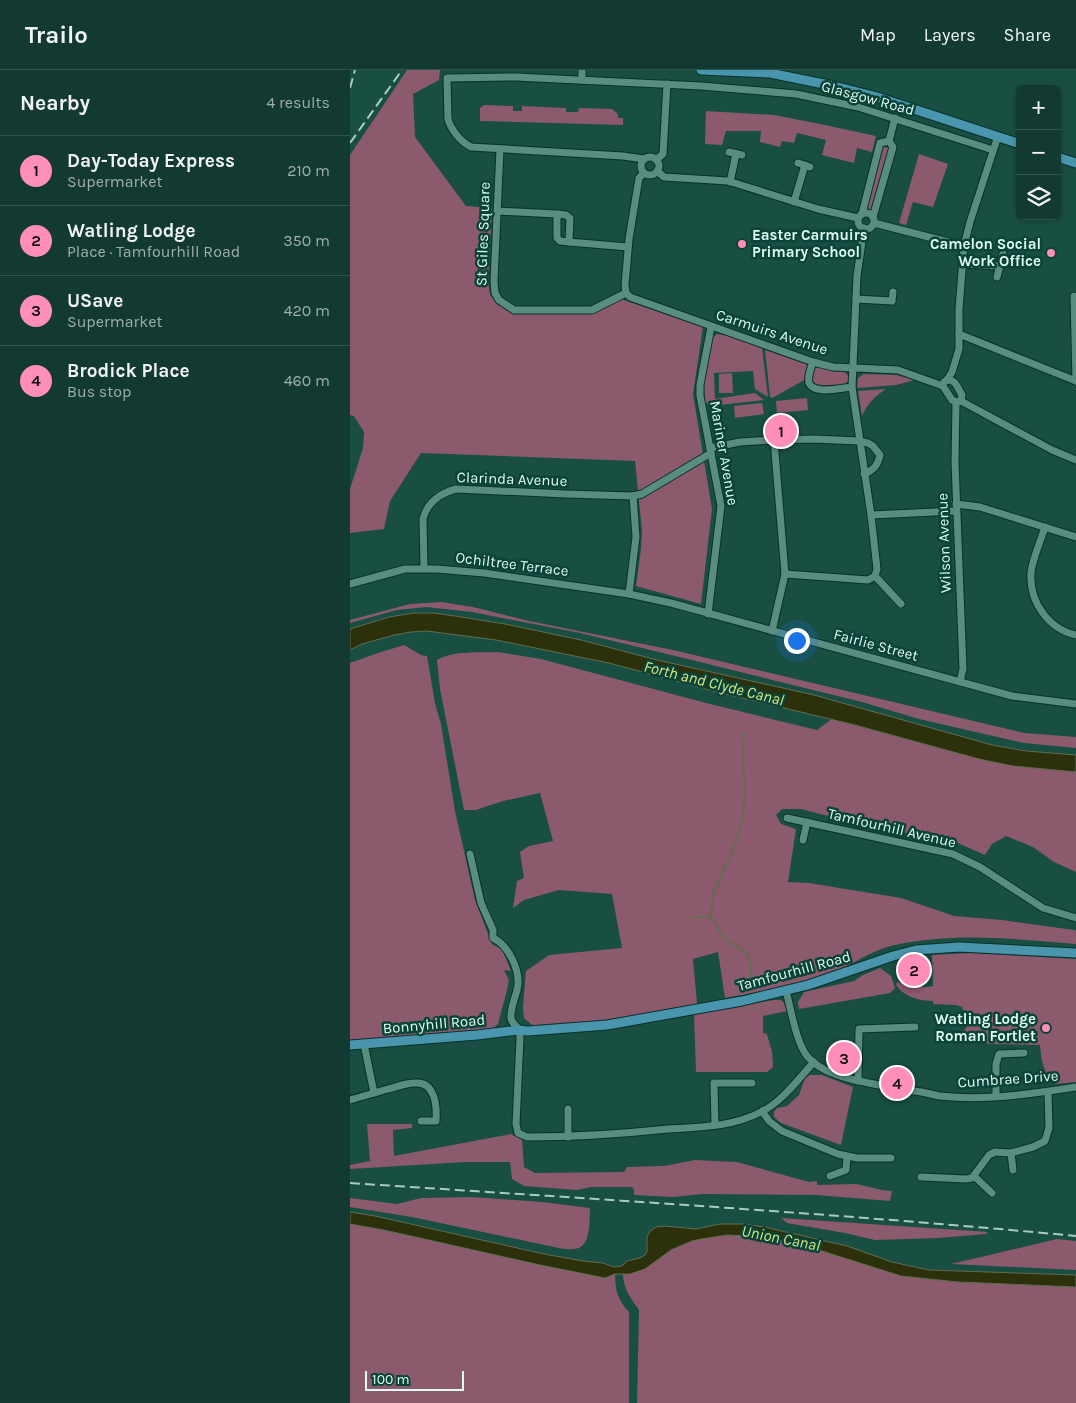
<!DOCTYPE html>
<meta charset="utf-8">
<style>
body{margin:0;font-family:Karla,sans-serif;background:#20453e;color:#f1f3f6}
.controls{position:absolute;right:15px;top:15px;display:grid;overflow:hidden;border-radius:8px;box-shadow:0 1px 4px #0004}
.controls button{width:45px;height:45px;display:grid;place-items:center;padding:0;border:0;border-bottom:1px solid #32544d;background:#133a32;color:#f1f3f6;font:25px sans-serif}
.scale{position:absolute;left:15px;bottom:12px;width:99px;box-sizing:border-box;padding-left:5px;border:2px solid #dffaf2;border-top:0;font-size:14px;line-height:18px;white-space:nowrap;color:#dffaf2;-webkit-text-stroke:4px #0a4338;paint-order:stroke}
.you{position:absolute;left:446px;top:570px;width:18px;height:18px;margin:-12px;border:4px solid #fff;border-radius:50%;background:#1a73e8;box-shadow:0 0 0 8px #1a73e833}
.badge{display:grid;place-items:center;width:32px;height:32px;border-radius:50%;background:#ff8eba;color:#111;font-size:16px;font-weight:700}
.pin{position:absolute;translate:-50% -50%;border:2px solid #fff;box-shadow:0 1px 5px #0006}
.list{margin:0;padding:0;list-style:none}
h2{display:flex;justify-content:space-between;align-items:center;height:65px;margin:0;padding:0 20px;font-size:21px}
h2 small{font-size:16px;font-weight:400;color:#9dadac}
.list li{display:grid;grid-template-columns:32px 1fr auto;gap:15px;align-items:center;box-sizing:border-box;height:70px;padding:0 20px;border-top:1px solid #32544d}
.list b{display:block;font-size:19px;white-space:nowrap}
.list p{margin:0;font-size:16px;white-space:nowrap;color:#9dadac}
.list em{font-size:16px;font-style:normal;color:#9dadac}
.icon{flex:none;width:28px;height:28px;fill:none;stroke:currentColor;stroke-width:2;stroke-linecap:round;stroke-linejoin:round}
.map{position:relative;flex:none;width:726px;height:1333px;overflow:hidden}
header{display:flex;align-items:center;gap:30px;box-sizing:border-box;height:70px;padding:0 25px;background:#133a32;border-bottom:1px solid #32544d}
header strong{font-size:24px}
nav{display:flex;gap:28px;margin-inline-start:auto;font-size:18px}
main{display:flex}
aside{flex:1;background:#133a32}
.map>svg:first-child{display:block}
</style>
<header>
<strong>Trailo</strong>
<nav><a>Map</a><a>Layers</a><a>Share</a></nav>
</header>
<main>
<aside>
<h2>Nearby<small>4 results</small></h2>
<ul class="list">
<li><span class="badge">1</span><div><b>Day-Today Express</b><p>Supermarket</p></div><em>210 m</em></li>
<li><span class="badge">2</span><div><b>Watling Lodge</b><p>Place · Tamfourhill Road</p></div><em>350 m</em></li>
<li><span class="badge">3</span><div><b>USave</b><p>Supermarket</p></div><em>420 m</em></li>
<li><span class="badge">4</span><div><b>Brodick Place</b><p>Bus stop</p></div><em>460 m</em></li>
</ul>
</aside>
<div class="map">
<svg width="726" height="1333" viewBox="0 0 726 1333">
<rect width="100%" height="100%" fill="#194e42"/>
<!-- green -->
<g fill="#8b5a6c">
<path d="M57,0H90L89,10L63,24L65,67L116,136L142,138L138,212L140,225L147,233L160,242H243L271,229L353,257L343,324L362,439L351,534L286,516L291,479L292,461L285,391L71,383L40,431L34,459L0,463V419L13,378L14,362L4,346L0,345V85Z"/>
<path d="M134,35L163,36V41H172V36L216,38V42H228L229,38L262,39L268,44V48H273V55L130,51V38Z"/>
<path d="M356,41L424,45L475,55L526,66L522,82L507,78L504,93L472,85L476,70L447,63L444,73L432,71L430,77L410,72L411,61H376L372,75L355,74Z"/>
<path d="M533,77L539,78L522,141L516,139Z"/>
<path d="M569,84L598,94L583,137L563,132L556,155L549,153Z"/>
<path d="M367,264L376,265L412,278L418,327L405,319L403,301L364,303L365,329L405,323L414,330L360,336L355,332L354,313L362,268Z"/>
<path d="M415,279L460,294L458,308L422,328L420,327Z"/>
<path d="M470,297C481,299 498,297 499,310L494,315L470,318L464,314C462,309 462,302 465,298Z"/>
<path d="M382,303L383,323H369V304Z"/>
<path d="M514,304L546,305L565,310L546,315L507,318L508,308Z"/>
<path d="M536,319C525,326 517,334 512,346L508,321Z"/>
<path d="M457,328L458,340L427,343L426,331Z"/>
<path d="M412,333L414,344L385,348L384,336Z"/>
<path d="M91,532L123,537L179,551L323,580L674,663L726,667V678L674,673L569,649L512,632L313,583L230,563L122,542L76,537L47,540L0,553V550L60,534Z"/>
<path d="M54,575L71,585L77,586L85,633L91,654L105,741L125,830L142,874L151,879L154,884L161,901L154,900L159,910L157,920L148,954L141,960L0,970V593L28,583Z"/>
<path d="M148,582L191,589L360,634L467,660L482,649L629,689L663,696L726,702V802L704,792L683,777L656,766L642,774L635,785L601,770L566,765L482,747L451,739H432L426,745L431,754L446,759L438,812L459,813L551,828L604,846L652,850L724,860L726,861V874C665,869 605,862 545,875C521,880 501,896 478,904C445,915 410,922 375,928L368,882L343,889L347,934C293,944 237,956 182,955L174,948L173,936L176,901L199,885L272,878L262,824L209,820L174,830L163,838L167,811L174,808L170,782L179,776L203,771L190,723L153,731L126,740H114L90,619L87,590C104,580 128,583 148,582Z"/>
<path d="M622,883L726,889V1012L706,1014C692,1001 692,992 690,975L639,974L630,972L622,966L615,964L614,960L618,956L612,937L606,935L583,934V931C569,931 554,927 546,915L547,912C563,915 566,919 583,916L582,885Z"/>
<path d="M530,898L541,906L545,918L540,923L449,939L448,932L454,922L504,911L513,905Z"/>
<path d="M424,930H431L434,933L437,941L413,946V963L417,964L422,982L423,997L417,1002H346L344,944Z"/>
<path d="M460,1005H472L503,1017L491,1075L431,1053L424,1047V1042L427,1038L437,1036L449,1025L455,1008Z"/>
<path d="M17,1054H62V1058L43,1060L44,1086L161,1064L172,1070L174,1097L185,1103L274,1102L277,1097L314,1096L345,1090L387,1092L459,1112L467,1111V1115L506,1114L532,1120L542,1121L540,1131L466,1125L352,1124L323,1127L284,1125V1120L282,1117H241L227,1120L174,1116L162,1109L160,1092H115L0,1099V1095L20,1091Z"/>
<path d="M122,1127L192,1132L240,1138C239,1151 242,1178 224,1179C217,1180 210,1178 204,1177L62,1147L0,1137V1128L47,1134L71,1128Z"/>
<path d="M431,1148L638,1162L636,1164L588,1168L525,1170L495,1163L437,1153Z"/>
<path d="M0,1154C86,1169 170,1191 255,1208L265,1204C266,1223 267,1228 279,1242V1333H0Z"/>
<path d="M378,1165L419,1167L472,1181L551,1206L608,1212L726,1217V1333H287L289,1240C281,1229 273,1218 273,1204C294,1204 305,1190 321,1180C338,1170 359,1166 378,1165Z"/>
<path d="M707,1169L726,1171V1200L601,1194Z"/>
</g>
<!-- water -->
<g fill="#2c310c" stroke="#626d51">
<path d="M64,543H83L105,546L155,554L231,570L307,590L464,625L642,675L676,681L726,685V702L663,696L629,689L505,655L363,621L259,593L146,570L77,561L61,562L44,565L12,574L0,580V559L39,547Z"/>
<path d="M0,1142L25,1146L194,1184L233,1191L253,1193L264,1197L272,1196L277,1191L290,1188L295,1185L297,1181V1167L300,1161L306,1157L314,1156L346,1159L370,1154H392L414,1157L475,1171L497,1176L542,1192L579,1200L726,1205V1217L608,1212L551,1206L472,1181L419,1167L378,1165L351,1169L342,1171L321,1180L295,1199L280,1204H265L255,1208L190,1195L34,1160L0,1154Z"/>
</g>
<g fill="none" stroke-linecap="round" stroke-linejoin="round">
<!-- stream -->
<g stroke="#626d51" stroke-width="2">
<path d="M392,663L395,725L391,756L381,786L375,797L364,822L361,847L373,867L395,882L400,892L402,915"/>
<path d="M343,847H361"/>
</g>
<defs>
<g id="minor">
<path d="M232,10V0"/>
<path d="M539,71L545,48"/>
<path d="M150,79L144,211L145,223L149,230L164,240H242L276,223"/>
<path d="M379,82L392,85"/>
<circle cx="300" cy="96" r="9"/>
<path d="M294,89L273,86L121,77C111,72 101,60 98,49L97,8L166,7L351,16L446,24L508,37L643,80"/>
<path d="M306,90L313,84L317,14"/>
<path d="M448,93L460,97"/>
<path d="M307,101L314,107L378,111L468,139L508,148"/>
<path d="M380,112L386,84"/>
<path d="M444,132L455,95"/>
<path d="M147,141L207,144"/>
<circle cx="516" cy="151" r="8"/>
<path d="M207,144L216,145L220,148L219,172L210,171L207,168Z"/>
<path d="M512,144L530,73L539,71"/>
<path d="M523,147L543,77L539,71"/>
<path d="M524,153L614,176"/>
<path d="M219,172L278,177"/>
<path d="M612,194L650,196"/>
<path d="M647,207L653,184"/>
<path d="M276,223L280,227L463,292L483,297L548,300L593,316"/>
<path d="M276,223L275,215L279,169L289,108L294,103"/>
<path d="M724,226L726,311"/>
<path d="M506,229L542,231L543,222"/>
<path d="M609,264L726,311"/>
<path d="M463,292C461,298 457,307 459,313C464,325 491,318 502,317"/>
<path d="M597,310L602,302L609,279V239L614,176L620,152L648,66"/>
<path d="M597,310C606,309 608,319 612,325L611,331L606,332L602,330L593,316L594,312Z"/>
<path d="M611,331L702,380L726,390"/>
<path d="M606,332L605,392L613,599L610,612"/>
<path d="M360,378L390,372L424,370L464,369L509,371L518,373L523,376L530,385C528,395 524,400 514,404"/>
<path d="M606,434L630,437L726,467"/>
<path d="M521,445L606,441"/>
<path d="M695,457C691,470 682,490 681,503C679,531 698,559 726,565"/>
<path d="M74,498L73,449C77,433 90,423 106,419L216,424L283,426L292,424L361,383"/>
<path d="M435,504L518,510L525,506L527,499L521,445L502,317L507,206L514,158"/>
<path d="M525,506L551,534"/>
<path d="M0,514L55,499H87L134,503L279,524L321,533L662,626L726,634"/>
<path d="M279,524L286,467L283,426"/>
<path d="M358,544L371,436L350,326V315L361,257"/>
<path d="M422,561L435,504L424,370"/>
<path d="M437,748L603,784L630,797L693,838L726,848"/>
<path d="M453,770L457,752"/>
<path d="M120,784L131,833L143,860V868C158,875 169,898 168,914C167,926 160,936 161,948C162,955 167,955 169,960C170,963 170,966 170,968L166,1054L168,1063L177,1067C225,1067 271,1064 318,1059C351,1057 382,1057 411,1042C433,1031 448,1009 464,992"/>
<path d="M436,921C441,939 446,972 457,986C471,1003 498,1009 519,1013C536,1017 553,1020 571,1022C577,1023 584,1025 590,1026C635,1031 682,1024 726,1017"/>
<path d="M14,974L24,1023"/>
<path d="M508,1011L509,959L565,957"/>
<path d="M646,1026V994L649,984L674,983"/>
<path d="M0,1030C13,1026 25,1023 38,1019C46,1017 56,1013 65,1013C85,1011 87,1036 86,1051H71"/>
<path d="M218,1039V1067"/>
<path d="M412,1041L419,1051L432,1061L488,1084L507,1088H541"/>
<path d="M365,1055L364,1013H402"/>
<path d="M661,1083L663,1100"/>
<path d="M480,1106L496,1100L497,1087"/>
<path d="M624,1106L642,1123"/>
<path d="M571,1107L616,1109L622,1108L639,1085L645,1082L661,1083L683,1077L695,1071L699,1058L698,1022"/>
</g>
<g id="major">
<path d="M351,0L420,3L484,16L527,27L670,74"/>
<path d="M707,87L726,93"/>
<path d="M0,975L127,965L169,960L178,961L257,955L392,931L458,915L543,886L566,880L609,877L726,883"/>
</g>
</defs>
<!-- minor casing -->
<use href="#minor" stroke="#083129" stroke-width="9"/>
<!-- major casing -->
<use href="#major" stroke="#083129" stroke-width="11"/>
<!-- minor -->
<use href="#minor" stroke="#598d7f" stroke-width="7"/>
<!-- major -->
<use href="#major" stroke="#4995ae" stroke-width="9"/>
<!-- rail -->
<g stroke="#a9cbc2" stroke-width="2" stroke-dasharray="10 5" stroke-linecap="butt">
<path d="M0,18L5,0"/>
<path d="M0,73L52,0"/>
<path d="M0,1113C242,1129 484,1143 726,1166"/>
</g>
</g>
<!-- markers -->
<g fill="#ff8eba" stroke="#0a4338" stroke-width="2">
<circle cx="392" cy="174" r="5"/>
<circle cx="701" cy="183" r="5"/>
<circle cx="696" cy="958" r="5"/>
</g>
<g text-anchor="middle" dominant-baseline="central" stroke-width="5" stroke-linejoin="round" paint-order="stroke">
<!-- street labels -->
<g font-size="15" fill="#dffaf2" stroke="#0a4338">
<text transform="translate(518 28) rotate(15)">Glasgow Road</text>
<text transform="translate(133 164) rotate(-88)">St Giles Square</text>
<text transform="translate(422 262) rotate(18)">Carmuirs Avenue</text>
<text transform="translate(374 383) rotate(80)">Mariner Avenue</text>
<text transform="translate(162 409) rotate(2)">Clarinda Avenue</text>
<text transform="translate(594 473) rotate(-92)">Wilson Avenue</text>
<text transform="translate(162 494) rotate(7)">Ochiltree Terrace</text>
<text transform="translate(526 575) rotate(15)">Fairlie Street</text>
<text transform="translate(542 758) rotate(13)">Tamfourhill Avenue</text>
<text transform="translate(444 901) rotate(-15)">Tamfourhill Road</text>
<text transform="translate(84 954) rotate(-5)">Bonnyhill Road</text>
<text transform="translate(658 1009) rotate(-4)">Cumbrae Drive</text>
</g>
<!-- poi labels -->
<g font-size="15" font-weight="bold" fill="#dffaf2" stroke="#0a4338" text-anchor="end">
<text x="402" y="165" text-anchor="start">Easter Carmuirs<tspan x="402" dy="17">Primary School</tspan></text>
<text x="691" y="174">Camelon Social<tspan x="691" dy="17">Work Office</tspan></text>
<text x="686" y="949">Watling Lodge<tspan x="686" dy="17">Roman Fortlet</tspan></text>
</g>
<!-- water labels -->
<g font-size="16" font-style="italic" fill="#d6e583" stroke="#0a4338">
<text transform="translate(364 613) rotate(14)">Forth and Clyde Canal</text>
<text transform="translate(431 1168) rotate(11)">Union Canal</text>
</g>
</g>
</svg>
<div class="controls">
<button>+</button>
<button>−</button>
<button><svg class="icon" aria-label="layers" viewBox="0 0 24 24"><path d="M12 4l9 5-9 5-9-5zM3 14l9 5 9-5"/></svg></button>
</div>
<div class="scale">100 m</div>
<div class="you"></div>
<div class="pin badge" style="left:431px;top:361px">1</div>
<div class="pin badge" style="left:564px;top:900px">2</div>
<div class="pin badge" style="left:494px;top:988px">3</div>
<div class="pin badge" style="left:547px;top:1013px">4</div>
</div>
</main>
